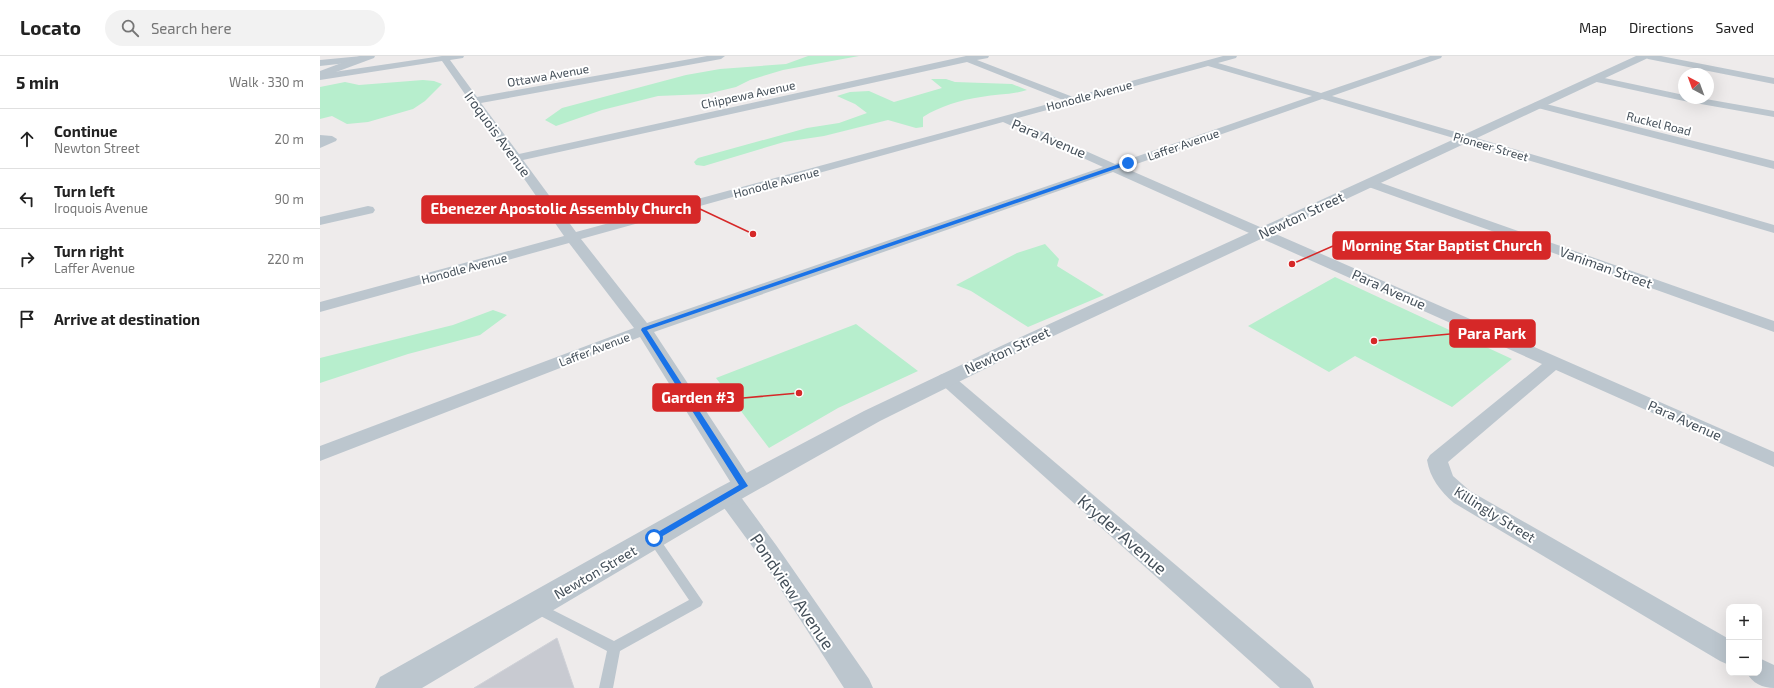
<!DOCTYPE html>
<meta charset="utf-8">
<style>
body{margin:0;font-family:"Exo 2",sans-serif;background:#f2f2f2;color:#222}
.controls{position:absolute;right:12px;bottom:12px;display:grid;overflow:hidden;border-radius:8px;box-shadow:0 4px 16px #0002}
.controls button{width:36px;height:36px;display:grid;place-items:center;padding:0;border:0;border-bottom:1px solid #e0e0e0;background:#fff;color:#222;font:20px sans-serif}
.compass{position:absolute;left:1358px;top:12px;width:36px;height:36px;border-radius:50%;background:#fff;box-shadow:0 4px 16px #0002;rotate:319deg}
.stop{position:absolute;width:12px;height:12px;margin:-9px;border:3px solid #1a73e8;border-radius:50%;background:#fff}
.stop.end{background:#1a73e8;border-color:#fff;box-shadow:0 1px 4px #0008}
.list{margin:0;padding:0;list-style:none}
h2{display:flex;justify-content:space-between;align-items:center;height:52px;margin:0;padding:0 16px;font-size:17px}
h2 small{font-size:13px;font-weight:400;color:#767676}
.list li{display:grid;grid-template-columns:26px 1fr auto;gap:12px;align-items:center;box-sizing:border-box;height:60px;padding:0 16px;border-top:1px solid #e0e0e0}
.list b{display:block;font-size:15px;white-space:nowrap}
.list p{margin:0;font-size:13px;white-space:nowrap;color:#767676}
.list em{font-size:13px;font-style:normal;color:#767676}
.icon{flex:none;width:22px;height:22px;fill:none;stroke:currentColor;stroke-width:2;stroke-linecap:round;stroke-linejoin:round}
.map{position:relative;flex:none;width:1454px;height:632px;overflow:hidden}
header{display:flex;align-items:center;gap:24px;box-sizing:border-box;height:56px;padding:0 20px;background:#fff;border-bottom:1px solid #e0e0e0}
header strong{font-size:19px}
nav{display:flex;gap:22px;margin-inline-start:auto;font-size:14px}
.search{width:280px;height:36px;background:#f2f2f2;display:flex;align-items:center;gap:10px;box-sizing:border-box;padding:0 14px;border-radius:22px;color:#767676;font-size:15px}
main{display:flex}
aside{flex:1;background:#fff}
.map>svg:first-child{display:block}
</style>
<header>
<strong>Locato</strong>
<div class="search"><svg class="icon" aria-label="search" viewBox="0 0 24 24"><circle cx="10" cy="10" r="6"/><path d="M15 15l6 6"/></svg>Search here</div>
<nav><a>Map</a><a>Directions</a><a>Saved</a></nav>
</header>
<main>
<aside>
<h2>5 min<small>Walk · 330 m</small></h2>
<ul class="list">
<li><svg class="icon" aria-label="ahead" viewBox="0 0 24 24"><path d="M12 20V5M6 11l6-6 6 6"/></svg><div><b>Continue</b><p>Newton Street</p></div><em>20 m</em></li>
<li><svg class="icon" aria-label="left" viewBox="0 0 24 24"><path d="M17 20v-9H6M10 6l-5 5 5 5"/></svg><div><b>Turn left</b><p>Iroquois Avenue</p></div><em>90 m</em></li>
<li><svg class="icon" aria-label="right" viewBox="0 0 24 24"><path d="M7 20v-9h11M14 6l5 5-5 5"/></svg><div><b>Turn right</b><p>Laffer Avenue</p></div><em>220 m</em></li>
<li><svg class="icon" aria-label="arrive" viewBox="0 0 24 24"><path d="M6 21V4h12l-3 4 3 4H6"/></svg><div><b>Arrive at destination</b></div></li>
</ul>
</aside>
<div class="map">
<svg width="1454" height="632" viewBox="0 0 1454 632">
<rect width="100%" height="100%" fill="#eeebeb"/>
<!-- green -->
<g fill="#b7eecd">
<path d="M488,0H539L463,14L430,24L416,31L387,38L338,40L282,54L236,70L225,64L242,52L366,19L400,13L466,8Z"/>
<path d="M611,23H626L635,26L692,28L707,34C692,39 677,38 661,41C641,44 620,50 603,61V71L596,72L568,64L504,80L464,86L384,110L376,109L374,106L378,102L487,72L519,67L547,57L535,48L517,40L530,36L549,35L574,46L622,32Z"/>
<path d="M103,24L114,25L122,28L105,45L93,53L48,66L27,68L12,60L0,63V31L25,26L39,29Z"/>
<path d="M725,188L739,203L737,210L784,239L708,271L651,235L636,229L697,197Z"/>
<path d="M1015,221L1192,303L1132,351L1035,300L1009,316L928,270Z"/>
<path d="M173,254L187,259L160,279L88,298L0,327V302L133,269Z"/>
<path d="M536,268L598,315L518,352L449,392L396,322Z"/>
</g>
<!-- building -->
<path fill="#c8cad1" stroke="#cfd1d7" d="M237,582L254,632H154Z"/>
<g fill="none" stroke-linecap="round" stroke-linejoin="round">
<!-- service -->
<path fill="#bcc6ce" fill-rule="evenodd" d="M333,478L337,479L383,546L381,550L300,595L293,632H279L287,595L213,556L211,552L213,548L217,547L221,548L294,585L369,544L329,485L327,482L329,479Z"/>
<!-- minor -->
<g fill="#bcc6ce" fill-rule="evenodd">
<path d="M42,0L46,3L45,5L0,10V4Z"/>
<path d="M122,0H144L143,2L130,4L157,41L387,0H405L401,3L161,47L199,98L646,0H669L668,2L657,4L753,41L903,0H917L916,2L898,7L1001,37L1110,0H1122L1121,2L1012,40L1454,169V177L1002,43L805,112L1454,396V411L1236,314L1128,406L1133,420L1150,435L1409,583V609L1400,605L1134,447C1120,435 1110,422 1107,404L1110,399L1222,308L793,116L334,276L432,425L435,430L432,435L424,438L416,435L320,281L0,405V390L314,272L249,187L0,256V246L244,180L152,48L150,47L149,44L122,5L0,24V18ZM647,6L743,44L256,176L203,104ZM888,10L992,40L795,108L694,63ZM683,66L783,111L327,267L261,183Z"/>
<path d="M1324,0H1341L1454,22V28L1328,3Z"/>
<path d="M1275,20L1364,39V42H1380L1454,55V61L1364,45L1272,25L1270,23Z"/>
<path d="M1218,46L1454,105V113L1214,51L1213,49L1214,47Z"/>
<path d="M0,79L12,80L17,83L16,85L0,92Z"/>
<path d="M1050,123L1454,265V276L1046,130L1044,127L1046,124Z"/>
<path d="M48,150L53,151L55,154L53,157L0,169V161Z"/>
<path d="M626,317L632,319L990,623L994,632H960L620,327L617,323L620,319Z"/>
<path d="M407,431L415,433L456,489L549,623L553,632H524L440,501L399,445L396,439L399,433Z"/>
<path d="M1439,602L1454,609V632C1443,632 1432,627 1427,617H1439Z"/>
</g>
<!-- tertiary -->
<g fill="#bcc6ce" fill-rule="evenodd">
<path d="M40,0H55L54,2L0,22V15Z"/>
<path d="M1316,0H1329L1328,2L695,298L560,365L416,446L102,632H55L60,621L398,432L544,355L681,290Z"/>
</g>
</g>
<!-- route -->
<path fill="#1a73e8" d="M808,105L810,108L327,274L428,430L336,484H331V480L419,429L321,274L322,272Z"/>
<g text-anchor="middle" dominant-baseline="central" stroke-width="4" stroke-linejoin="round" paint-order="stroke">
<!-- far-street labels -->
<g font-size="12" fill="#444f59" stroke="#fff">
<text transform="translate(228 19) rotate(-10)">Ottawa Avenue</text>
<text transform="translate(428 38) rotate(-12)">Chippewa Avenue</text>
<text transform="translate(769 39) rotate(-15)">Honodle Avenue</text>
<text transform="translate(1339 67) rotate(14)">Ruckel Road</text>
<text transform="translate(863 88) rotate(-19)">Laffer Avenue</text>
<text transform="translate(1171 90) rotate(16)">Pioneer Street</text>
<text transform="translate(456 126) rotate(-15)">Honodle Avenue</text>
<text transform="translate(144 212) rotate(-15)">Honodle Avenue</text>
<text transform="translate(274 293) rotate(-21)">Laffer Avenue</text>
</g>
<!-- street labels -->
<g font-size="14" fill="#444f59" stroke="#fff">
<text transform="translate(178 78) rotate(54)">Iroquois Avenue</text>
<text transform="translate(729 82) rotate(23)">Para Avenue</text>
<text transform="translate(981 159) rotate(-25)">Newton Street</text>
<text transform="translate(1286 211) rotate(20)">Vaniman Street</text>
<text transform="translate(1069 233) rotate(24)">Para Avenue</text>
<text transform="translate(687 294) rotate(-25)">Newton Street</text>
<text transform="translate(1365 364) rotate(24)">Para Avenue</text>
<text transform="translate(1175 458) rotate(32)">Killingly Street</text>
<text transform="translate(275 516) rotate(-30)">Newton Street</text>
</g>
<!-- near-street labels -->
<g font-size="17" fill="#444f59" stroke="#fff">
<text transform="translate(803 478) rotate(41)">Kryder Avenue</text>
<text transform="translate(473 535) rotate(56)">Pondview Avenue</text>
</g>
</g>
<!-- callouts -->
<path fill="none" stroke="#d62828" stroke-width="1.5" d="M433 178L380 153M972 208L1013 190M1054 285L1130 278M479 337L423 342"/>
<g fill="#d62828" stroke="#fff" stroke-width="1.5">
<circle cx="433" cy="178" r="4"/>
<circle cx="972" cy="208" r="4"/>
<circle cx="1054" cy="285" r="4"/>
<circle cx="479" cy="337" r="4"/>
</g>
<g fill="#d62828" stroke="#d62828" stroke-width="1.5">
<rect x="102" y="140" width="278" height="27" rx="4"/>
<rect x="1013" y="176" width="217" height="27" rx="4"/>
<rect x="1130" y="264" width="85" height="27" rx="4"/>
<rect x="333" y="328" width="90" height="27" rx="4"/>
</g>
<g font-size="15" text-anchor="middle" font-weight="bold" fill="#fff">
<text x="241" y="158">Ebenezer Apostolic Assembly Church</text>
<text x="1122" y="195">Morning Star Baptist Church</text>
<text x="1172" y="283">Para Park</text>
<text x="378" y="347">Garden #3</text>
</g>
</svg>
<div class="controls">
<button>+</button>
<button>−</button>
</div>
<svg class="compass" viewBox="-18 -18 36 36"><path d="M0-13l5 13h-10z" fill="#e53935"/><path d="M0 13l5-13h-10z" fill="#767676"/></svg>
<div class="stop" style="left:334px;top:482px"></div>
<div class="stop end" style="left:808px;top:107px"></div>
</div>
</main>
